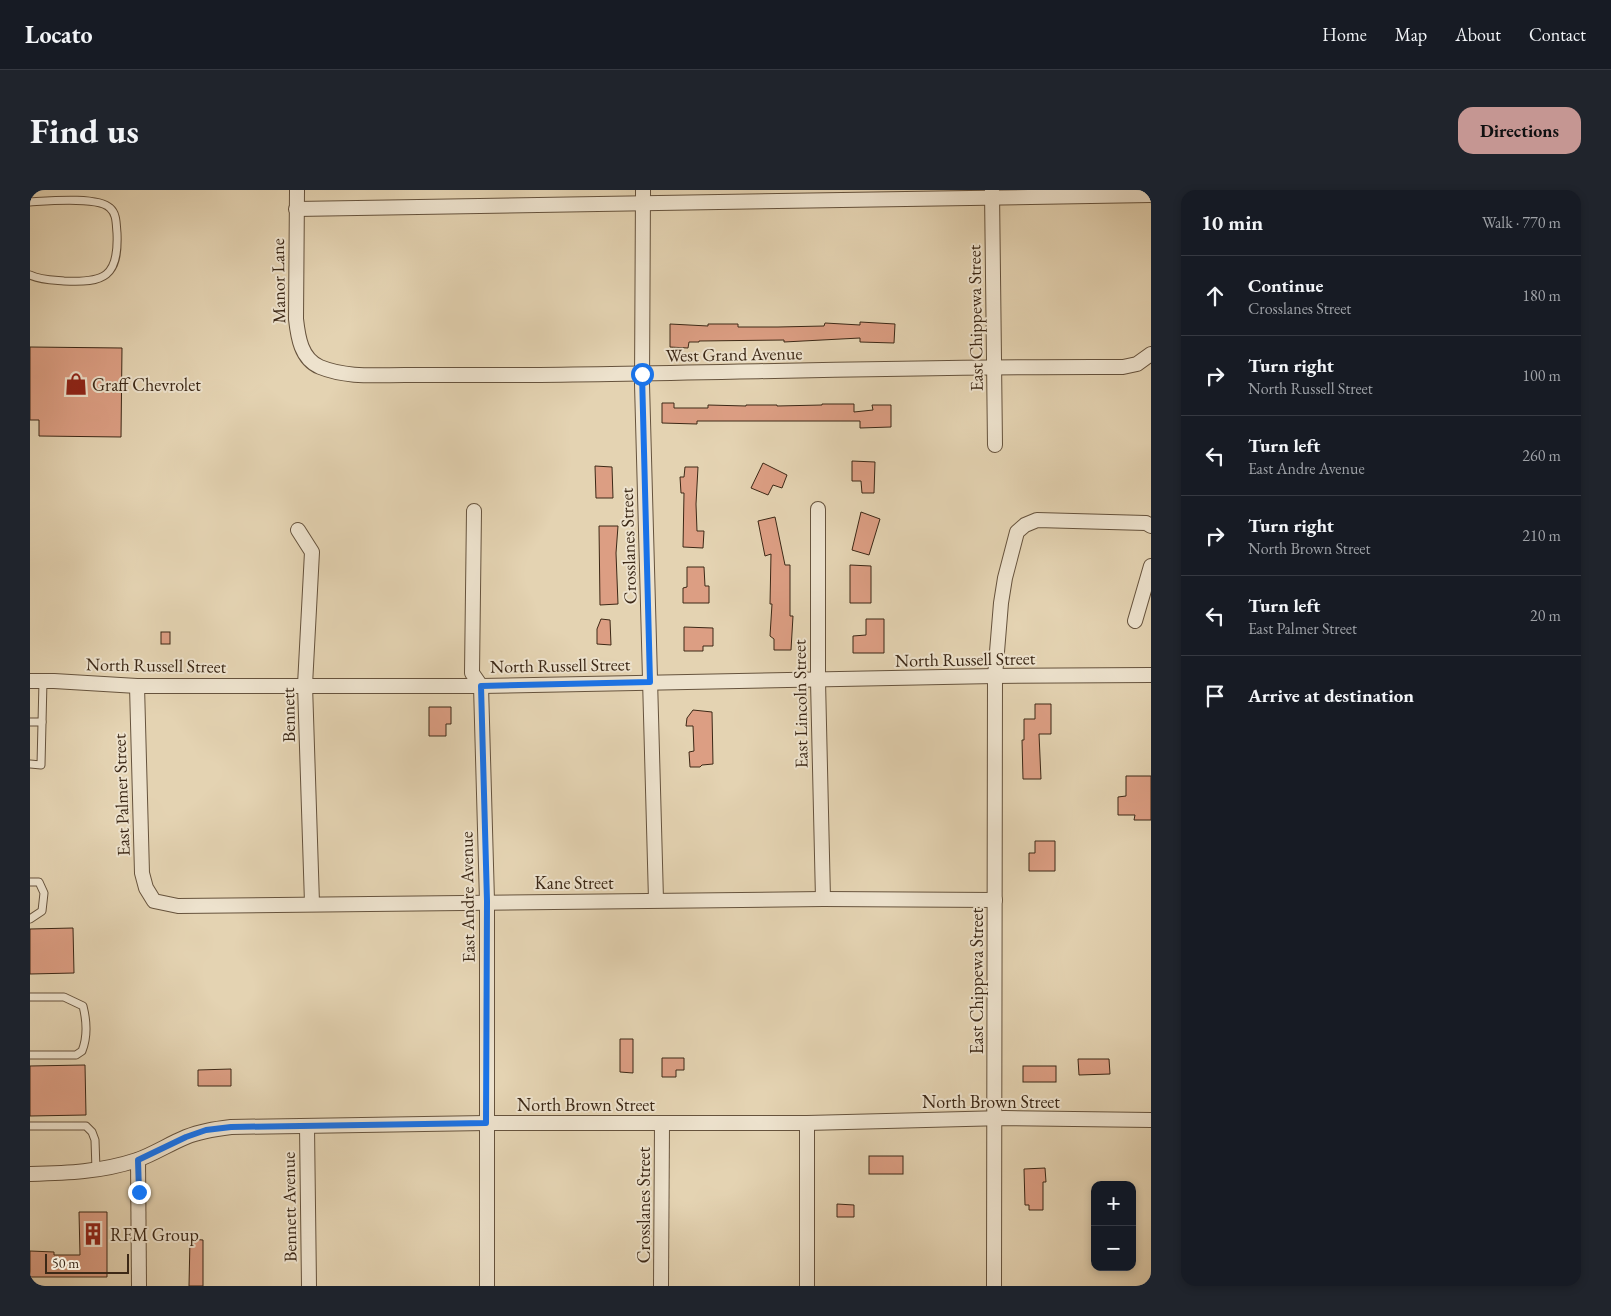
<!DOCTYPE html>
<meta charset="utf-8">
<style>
body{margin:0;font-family:"EB Garamond",serif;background:#20242c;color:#f1f3f6}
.controls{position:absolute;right:15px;bottom:15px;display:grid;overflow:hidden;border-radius:10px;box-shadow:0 2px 8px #0003}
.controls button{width:45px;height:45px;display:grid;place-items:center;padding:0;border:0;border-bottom:1px solid #363941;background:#171b24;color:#f1f3f6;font:25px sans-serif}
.scale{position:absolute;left:15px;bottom:12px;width:84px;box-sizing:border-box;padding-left:5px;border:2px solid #3c2816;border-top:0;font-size:14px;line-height:18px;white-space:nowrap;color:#3c2816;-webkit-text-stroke:4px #ede2cd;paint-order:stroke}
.stop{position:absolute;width:15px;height:15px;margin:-11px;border:4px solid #1a73e8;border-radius:50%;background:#fff}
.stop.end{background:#1a73e8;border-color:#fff;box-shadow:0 1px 5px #0008}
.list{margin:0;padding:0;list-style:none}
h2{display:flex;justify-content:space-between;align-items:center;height:65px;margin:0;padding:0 20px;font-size:21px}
h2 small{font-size:16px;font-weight:400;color:#9ea1a6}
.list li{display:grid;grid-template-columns:32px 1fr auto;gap:15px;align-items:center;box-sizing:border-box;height:80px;padding:0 20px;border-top:1px solid #363941}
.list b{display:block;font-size:19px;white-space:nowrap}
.list p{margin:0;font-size:16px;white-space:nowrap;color:#9ea1a6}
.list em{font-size:16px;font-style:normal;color:#9ea1a6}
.icon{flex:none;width:28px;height:28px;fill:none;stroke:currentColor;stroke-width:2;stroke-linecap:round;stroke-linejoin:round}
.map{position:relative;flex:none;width:1121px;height:1096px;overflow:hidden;border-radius:15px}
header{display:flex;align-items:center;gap:30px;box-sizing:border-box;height:70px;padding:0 25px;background:#171b24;border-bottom:1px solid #363941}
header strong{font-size:24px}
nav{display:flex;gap:28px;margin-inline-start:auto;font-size:18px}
.intro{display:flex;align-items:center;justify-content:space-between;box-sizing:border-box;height:120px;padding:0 30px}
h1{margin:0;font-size:35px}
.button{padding:12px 22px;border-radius:15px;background:#c59692;color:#111;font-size:18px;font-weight:700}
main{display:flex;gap:30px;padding:0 30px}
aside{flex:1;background:#171b24;border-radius:15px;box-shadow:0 2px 8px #0003}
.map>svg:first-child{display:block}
</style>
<header>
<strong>Locato</strong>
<nav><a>Home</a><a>Map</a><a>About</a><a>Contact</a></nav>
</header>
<div class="intro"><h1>Find us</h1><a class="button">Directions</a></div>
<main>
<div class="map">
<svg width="1121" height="1096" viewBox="0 0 1121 1096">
<rect width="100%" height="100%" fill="#e4d3b2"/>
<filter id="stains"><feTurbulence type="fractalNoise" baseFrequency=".004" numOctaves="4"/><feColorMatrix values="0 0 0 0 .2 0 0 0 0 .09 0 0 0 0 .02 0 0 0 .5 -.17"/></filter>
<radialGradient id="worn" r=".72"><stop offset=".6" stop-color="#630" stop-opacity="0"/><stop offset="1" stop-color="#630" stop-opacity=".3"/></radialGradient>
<!-- building -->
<g fill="#dc9e83" stroke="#3c2816">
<path d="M830,132L865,134L864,153L830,152V148L754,152V150L669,151V152H659L658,158L640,157V134L678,136V134H708V137H748L794,136L795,133L830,135Z"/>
<path d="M0,157L92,158L91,247L9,246V230H0Z"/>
<path d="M632,213H644V218H678V215L716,216V215H747V216L792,215V214H824V222L843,220L842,215H861V237L830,238V231H667V234L632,233Z"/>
<path d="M822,271L845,272L844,303H832L831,291H822Z"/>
<path d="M733,273L757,285L752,298L743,295L738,305L721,298Z"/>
<path d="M565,276L582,277L583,308H566Z"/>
<path d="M655,277H668L666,314L667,341H674L673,358L653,357L654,303H651L650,287H654Z"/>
<path d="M831,322L850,329L839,365L822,360Z"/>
<path d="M745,327L755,375H760V426H763L761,460H744V449L740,446L742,414H740L741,364L735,366L728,331Z"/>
<path d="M569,336H588L586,363L588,414L570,415Z"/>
<path d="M820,375L841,376V413H820Z"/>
<path d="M657,377H674L675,396H679V413H653V398L657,397Z"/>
<path d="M571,429L580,430L581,455L567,454V439Z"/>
<path d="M836,429H854V463H823V446L836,445Z"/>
<path d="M654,437L683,438V456H673V461H654Z"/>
<rect x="131" y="442" width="9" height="12"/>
<path d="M1005,514H1021V544H1009L1011,589H993L992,550H994V529H1005Z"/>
<path d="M399,517H421V534H416V546H399Z"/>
<path d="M663,520L682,522L683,574L672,575L670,577H660L659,562L664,561L663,536H656L657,528Z"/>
<path d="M1096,586H1121V630H1104L1105,625H1088V607L1096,606Z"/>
<path d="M1005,651H1025V681H999V663H1005Z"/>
<path d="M43,738L44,783L0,784V739Z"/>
<path d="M590,849H603V883L590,882Z"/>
<path d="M632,868H654V880H646V887H632Z"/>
<path d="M1048,869H1079L1080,884L1049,885Z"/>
<path d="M55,875L56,925L0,926V876Z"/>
<rect x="993" y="876" width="33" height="16"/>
<path d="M201,879V896H168V880Z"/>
<rect x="839" y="966" width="34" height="18"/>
<path d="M1015,978L1016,992H1013V1020H999V1015H995L994,979Z"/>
<path d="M807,1014L824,1015V1027H807Z"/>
<path d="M49,1022H77V1087H0V1061L24,1062V1065H50Z"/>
<path d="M160,1049L173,1050V1096H159Z"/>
</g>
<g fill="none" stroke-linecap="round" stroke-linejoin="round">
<defs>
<g id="service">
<path d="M0,12C17,11 68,6 80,18C87,24 86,34 87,43C89,87 74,93 34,91C22,90 10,90 0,85"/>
<path d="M0,532H12"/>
<path d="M0,574L11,575L13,491"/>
<path d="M0,692H9L14,703L12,721L0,729"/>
<path d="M0,807H34L53,816C57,832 58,846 52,861L46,865H0"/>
<path d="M0,936H56L62,942L65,950L66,980"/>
</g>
<g id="minor">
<path d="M267,0L266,129C268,147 271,169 290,177C317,188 346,185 375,185C417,185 458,185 500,185C698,183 895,176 1093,177L1107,174L1121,164"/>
<path d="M613,0L612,194L626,710"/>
<path d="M962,1L965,255"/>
<path d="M266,19L1121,5"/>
<path d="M788,319V491L793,709"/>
<path d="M444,321L442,483L451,496L457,711V1096"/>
<path d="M268,340L282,362L275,495L282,713"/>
<path d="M1105,431L1121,376"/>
<path d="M0,491H24L107,496H451L965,486L1121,485"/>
<path d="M107,496L112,683L116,698L124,711L148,716L793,709L965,710"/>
<path d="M777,933V1096"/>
<path d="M277,937L279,1096"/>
<path d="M108,970L109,1096"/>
<path d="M0,984C37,983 71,982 107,970C124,964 139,954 156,947C170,941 185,939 201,937L456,933H777L975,928L1121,930"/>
<path d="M631,1096L632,934"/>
<path d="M964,1096L965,486L971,413L975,388L987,342L995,335L1007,330L1116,333L1121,336"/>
</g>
</defs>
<!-- service casing -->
<use href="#service" stroke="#66533d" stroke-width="9"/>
<!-- minor casing -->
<use href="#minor" stroke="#66533d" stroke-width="16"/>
<!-- service -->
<use href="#service" stroke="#ede2cd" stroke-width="7"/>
<!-- minor -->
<use href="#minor" stroke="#ede2cd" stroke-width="14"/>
</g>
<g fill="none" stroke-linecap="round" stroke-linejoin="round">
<!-- route -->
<path stroke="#1a73e8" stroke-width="6" d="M109,1002L108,970L156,947L176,940L201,937L456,933L457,711L451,496L620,492L612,184"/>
</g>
<!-- icons -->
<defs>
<symbol id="shop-bare" viewBox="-9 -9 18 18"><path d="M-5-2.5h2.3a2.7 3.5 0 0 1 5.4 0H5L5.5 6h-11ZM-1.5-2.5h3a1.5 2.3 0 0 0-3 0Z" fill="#8f2418" stroke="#ede2cd" stroke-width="2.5" paint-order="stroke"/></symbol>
<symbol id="building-bare" viewBox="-9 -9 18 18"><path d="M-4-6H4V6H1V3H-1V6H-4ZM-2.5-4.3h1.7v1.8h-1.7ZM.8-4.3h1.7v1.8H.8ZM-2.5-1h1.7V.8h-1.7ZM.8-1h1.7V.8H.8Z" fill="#8f2418" stroke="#ede2cd" stroke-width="2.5" paint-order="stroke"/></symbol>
</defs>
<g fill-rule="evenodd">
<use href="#shop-bare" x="30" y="178" width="32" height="32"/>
<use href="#building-bare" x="47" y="1028" width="32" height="32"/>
</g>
<g text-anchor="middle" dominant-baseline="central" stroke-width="4" stroke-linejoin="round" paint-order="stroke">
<!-- street labels -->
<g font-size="18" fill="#3c2816" stroke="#ede2cd">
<text transform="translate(248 91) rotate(-91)">Manor Lane</text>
<text transform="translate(945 128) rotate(-91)">East Chippewa Street</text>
<text transform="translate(704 164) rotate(-1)">West Grand Avenue</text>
<text transform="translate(598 356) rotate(-92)">Crosslanes Street</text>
<text transform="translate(935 469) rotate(-1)">North Russell Street</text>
<text transform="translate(126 475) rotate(1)">North Russell Street</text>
<text transform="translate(530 475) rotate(-1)">North Russell Street</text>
<text transform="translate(770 514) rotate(-91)">East Lincoln Street</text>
<text transform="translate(258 525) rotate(-91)">Bennett</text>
<text transform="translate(91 605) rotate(-92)">East Palmer Street</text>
<text x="544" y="692">Kane Street</text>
<text transform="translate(437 707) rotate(-91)">East Andre Avenue</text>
<text transform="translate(946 791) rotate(-90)">East Chippewa Street</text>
<text x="961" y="911">North Brown Street</text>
<text x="556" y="914">North Brown Street</text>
<text transform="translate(613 1015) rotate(-90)">Crosslanes Street</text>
<text transform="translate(259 1017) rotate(-91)">Bennett Avenue</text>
</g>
<!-- poi labels -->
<g font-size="18" fill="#3c2816" stroke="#ede2cd" text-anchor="start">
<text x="62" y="194">Graff Chevrolet</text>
<text x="80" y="1044">RFM Group</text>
</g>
</g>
<rect width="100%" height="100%" filter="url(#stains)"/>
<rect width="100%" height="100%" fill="url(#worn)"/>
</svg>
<div class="controls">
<button>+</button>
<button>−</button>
</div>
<div class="scale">50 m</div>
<div class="stop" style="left:612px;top:184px"></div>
<div class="stop end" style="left:109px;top:1002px"></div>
</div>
<aside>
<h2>10 min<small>Walk · 770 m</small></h2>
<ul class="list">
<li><svg class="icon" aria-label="ahead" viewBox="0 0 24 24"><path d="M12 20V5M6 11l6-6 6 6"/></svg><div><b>Continue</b><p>Crosslanes Street</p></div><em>180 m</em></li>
<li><svg class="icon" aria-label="right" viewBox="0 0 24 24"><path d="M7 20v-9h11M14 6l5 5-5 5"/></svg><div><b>Turn right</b><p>North Russell Street</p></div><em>100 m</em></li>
<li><svg class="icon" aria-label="left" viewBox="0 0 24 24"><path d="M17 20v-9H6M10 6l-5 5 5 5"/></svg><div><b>Turn left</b><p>East Andre Avenue</p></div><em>260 m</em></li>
<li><svg class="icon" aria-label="right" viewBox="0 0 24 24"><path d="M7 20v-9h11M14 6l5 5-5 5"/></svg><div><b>Turn right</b><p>North Brown Street</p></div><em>210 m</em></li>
<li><svg class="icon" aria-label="left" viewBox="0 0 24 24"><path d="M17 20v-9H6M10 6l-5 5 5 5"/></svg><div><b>Turn left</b><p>East Palmer Street</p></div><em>20 m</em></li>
<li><svg class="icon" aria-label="arrive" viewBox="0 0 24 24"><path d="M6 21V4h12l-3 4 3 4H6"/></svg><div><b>Arrive at destination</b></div></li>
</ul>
</aside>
</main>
